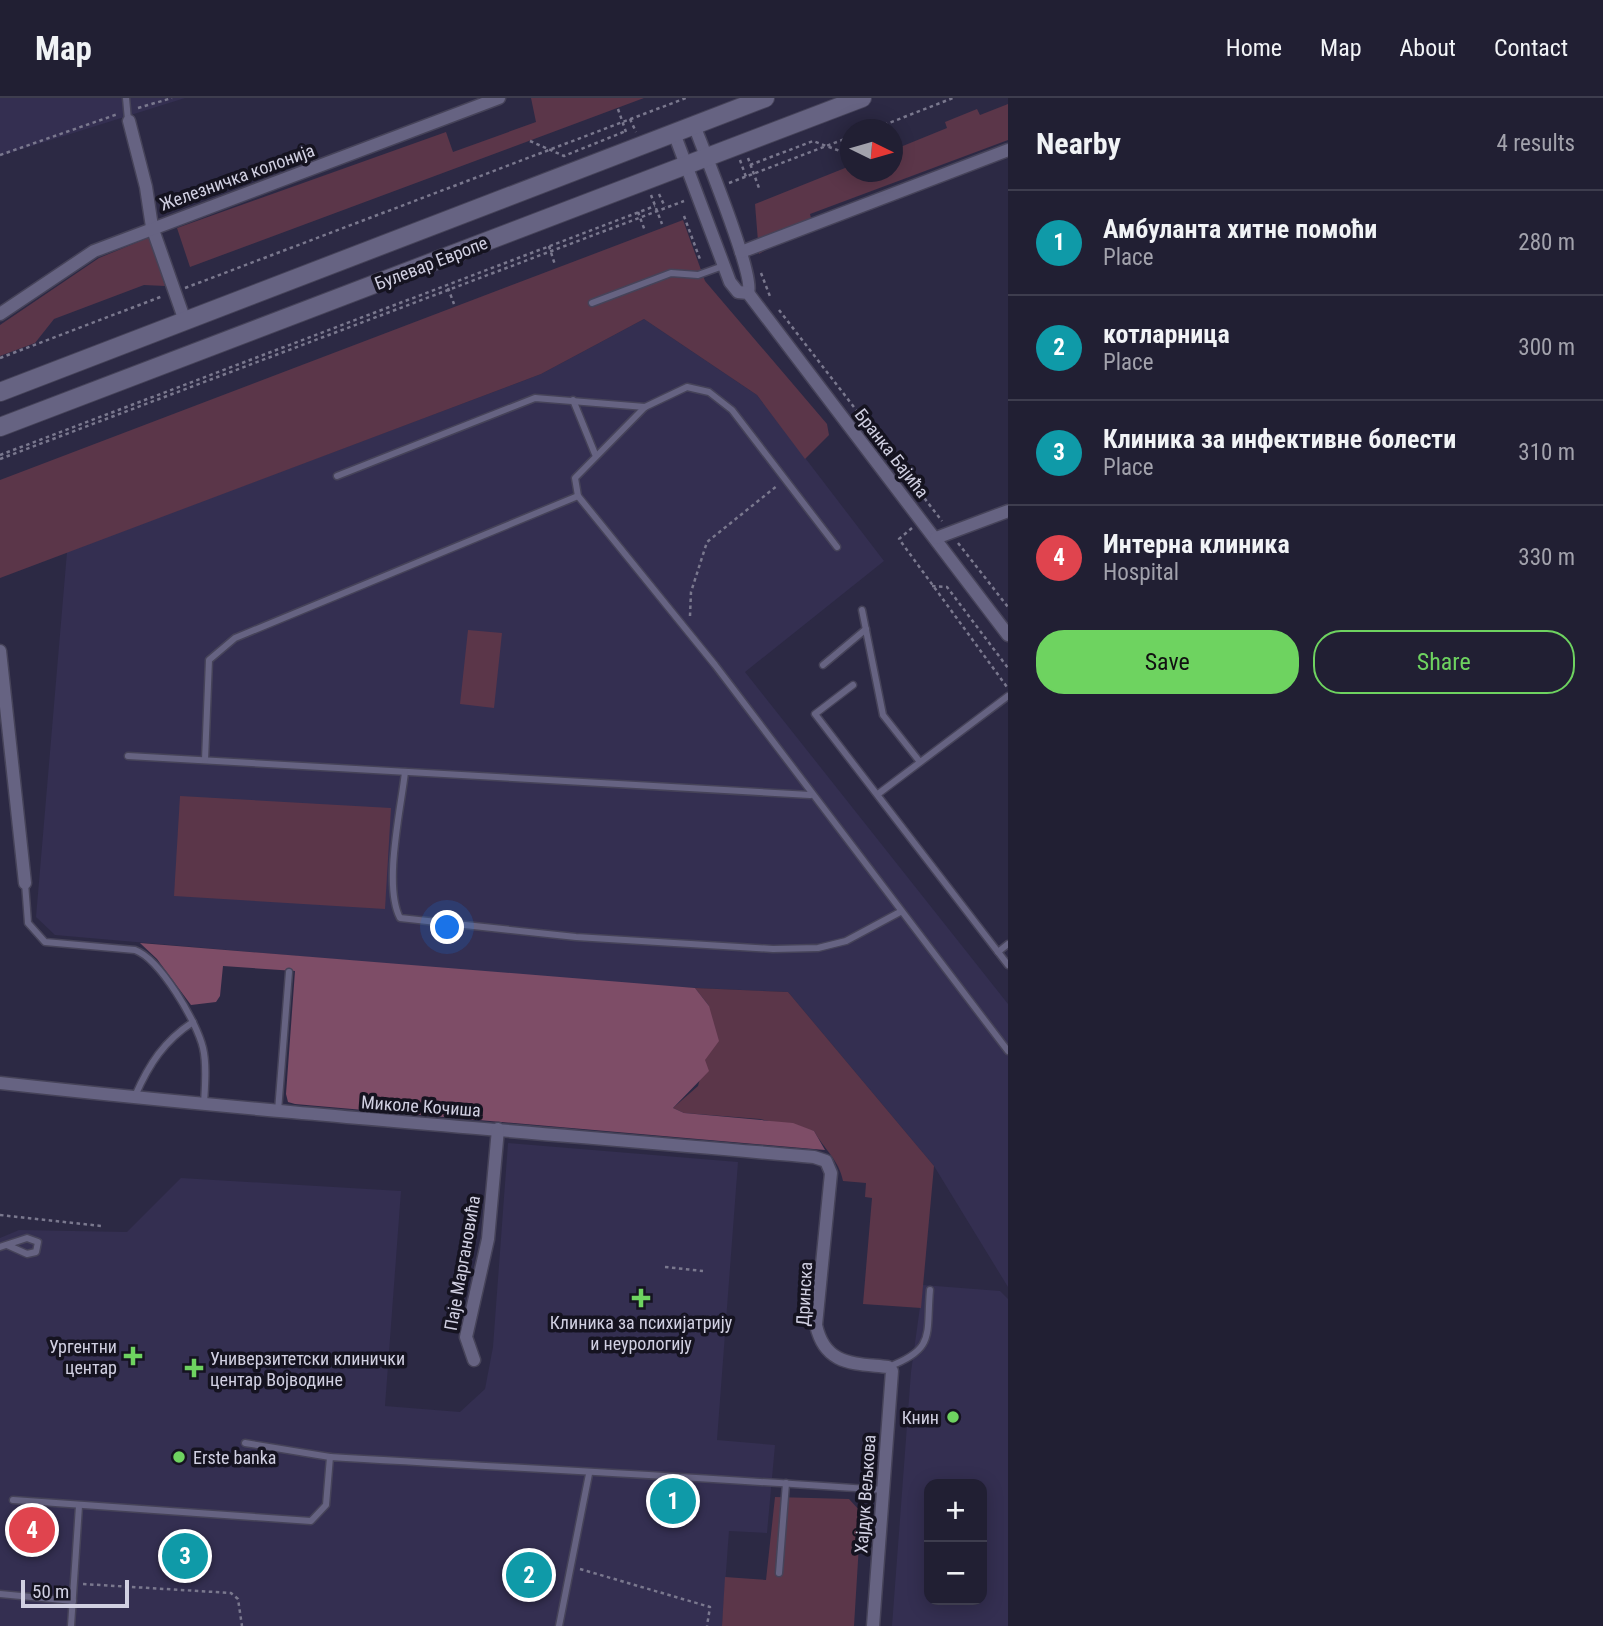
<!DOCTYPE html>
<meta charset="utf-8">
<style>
body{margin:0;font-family:"Roboto Condensed",sans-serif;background:#29273b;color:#f1f3f6}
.controls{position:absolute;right:21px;bottom:21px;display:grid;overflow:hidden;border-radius:14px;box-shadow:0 4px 18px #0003}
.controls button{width:63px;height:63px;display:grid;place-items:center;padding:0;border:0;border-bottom:2px solid #3e3d4e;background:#211f33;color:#f1f3f6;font:35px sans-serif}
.compass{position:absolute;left:840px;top:21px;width:63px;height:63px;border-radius:50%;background:#211f33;box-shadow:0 4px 18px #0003;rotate:95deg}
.scale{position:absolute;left:21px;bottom:18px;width:108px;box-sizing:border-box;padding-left:7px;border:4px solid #d1d0e2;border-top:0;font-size:19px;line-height:24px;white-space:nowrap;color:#d1d0e2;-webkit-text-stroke:5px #151320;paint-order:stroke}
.you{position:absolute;left:448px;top:830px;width:24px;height:24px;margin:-18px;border:5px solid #fff;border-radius:50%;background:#1a73e8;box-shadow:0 0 0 10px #1a73e833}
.badge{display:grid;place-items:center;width:46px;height:46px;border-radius:50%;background:#6ed360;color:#fff;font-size:23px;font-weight:700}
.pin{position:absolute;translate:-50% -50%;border:4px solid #fff;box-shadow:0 2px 7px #0006}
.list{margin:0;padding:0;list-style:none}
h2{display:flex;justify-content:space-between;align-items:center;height:91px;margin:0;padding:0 28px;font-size:30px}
h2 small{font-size:23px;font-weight:400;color:#a2a2ac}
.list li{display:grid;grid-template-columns:46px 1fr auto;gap:21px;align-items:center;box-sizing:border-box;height:105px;padding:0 28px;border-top:2px solid #3e3d4e}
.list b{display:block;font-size:26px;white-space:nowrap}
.list p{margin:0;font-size:23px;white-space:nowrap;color:#a2a2ac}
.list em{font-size:23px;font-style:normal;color:#a2a2ac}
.actions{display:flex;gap:14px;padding:21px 28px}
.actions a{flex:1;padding:16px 0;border:2px solid #6ed360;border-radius:28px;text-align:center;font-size:24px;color:#6ed360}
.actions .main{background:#6ed360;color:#111}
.map{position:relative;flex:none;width:1008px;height:1528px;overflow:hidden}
header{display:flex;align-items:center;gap:42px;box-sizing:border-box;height:98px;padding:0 35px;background:#211f33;border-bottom:2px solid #3e3d4e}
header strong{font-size:33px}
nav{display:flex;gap:38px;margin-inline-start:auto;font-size:24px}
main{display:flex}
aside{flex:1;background:#211f33}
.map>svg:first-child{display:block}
</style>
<header>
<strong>Map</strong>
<nav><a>Home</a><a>Map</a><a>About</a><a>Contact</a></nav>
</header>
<main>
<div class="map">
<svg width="1008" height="1528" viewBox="0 0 1008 1528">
<rect width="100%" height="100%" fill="#2c2944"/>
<!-- built -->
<g fill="#342f51" fill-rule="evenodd">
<path d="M0,0H185L0,58Z"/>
<path d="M644,221L757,297L884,463L745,574L1008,906V1189L934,1068L788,894L632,887L55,837L36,819L67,454L541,276Z"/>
<path d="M508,1045L738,1064L717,1342L775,1347L767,1435L729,1433L722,1528H0V1140L19,1132L127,1134L181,1080L401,1093L385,1308L460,1314L485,1291L493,1249Z"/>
<path d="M923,1187L1000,1193L1008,1201V1528H892L911,1274ZM929,1386H982V1502H929Z"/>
</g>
<!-- green -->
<g fill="#5b3649">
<path d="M531,0H644L190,169L177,130L446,34L453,54L536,24Z"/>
<path d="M1008,6V42L810,116L812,124L759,156L755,106L850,68V74H892L893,52L947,30L945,24L977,11L980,17Z"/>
<path d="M683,122L705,183L827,326L829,337L805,361L757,297L644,221L541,276L0,480V382Z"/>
<path d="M150,139L165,188L144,187L54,221L35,245L0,258V227L99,160Z"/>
<path d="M468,532L502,535L494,610L460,606Z"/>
<path d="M180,698L391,710L385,811L174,798Z"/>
<path d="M695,890L788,894L934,1068L921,1210L863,1206L872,1100L865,1099L866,1085L843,1083C839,1062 824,1051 814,1033L760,1021L684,1015L673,1010L698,988L705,962L709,908Z"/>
<path d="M775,1399L849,1401L861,1414L854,1528H722L725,1479L766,1482Z"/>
</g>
<!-- forest -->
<path fill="#7e4d67" d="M140,845L695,890L709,908L719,943L705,962L709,973L673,1010L684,1015L793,1025L814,1033L825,1052L295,1006L288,1004L286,996L295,873L223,868L220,898L216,904L191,907L157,861Z"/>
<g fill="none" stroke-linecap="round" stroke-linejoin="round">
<defs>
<g id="service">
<path d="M126,0L128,22"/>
<path d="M592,205L671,175L698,177L723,168"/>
<path d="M573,302L595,356"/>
<path d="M337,378L535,300L645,309"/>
<path d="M837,449L732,312L709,294L687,289L645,309L575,380L578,398L715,567L1008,953"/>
<path d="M862,512L883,617L920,664"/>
<path d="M823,567L866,531"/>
<path d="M853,587L815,616L1008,867"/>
<path d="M128,658L810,697"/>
<path d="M205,662L209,562L235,540L578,398"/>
<path d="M405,674C401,711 383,787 400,820L576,839L773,851L818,850L846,843L900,814"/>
<path d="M878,696L1008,598"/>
<path d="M25,785L28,825L45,844L135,852C160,861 197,924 203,950C207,967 205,988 204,1006"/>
<path d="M998,854L1008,846"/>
<path d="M135,998C149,966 164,943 193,924"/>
<path d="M278,1013L289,874"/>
<path d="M0,1149L27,1140L38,1144L36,1154L27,1156L7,1147"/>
<path d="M888,1269C936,1251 926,1237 930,1192"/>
<path d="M245,1345L330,1359"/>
<path d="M13,1402L311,1423L326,1407L330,1359C515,1370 699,1379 883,1392"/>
<path d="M779,1475L786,1385"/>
<path d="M0,1496L73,1503"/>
<path d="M71,1528L79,1408"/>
<path d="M559,1528L589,1376"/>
</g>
<g id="minor">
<path d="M129,23L146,89L152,129L185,223"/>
<path d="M694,27C703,51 756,180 748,195"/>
<path d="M674,35L730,184L738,194L748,195L1008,537"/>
<path d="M741,154L1008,52"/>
<path d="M0,216L94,153L499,0"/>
<path d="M936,440L1008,413"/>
<path d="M0,553L25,785"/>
<path d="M0,985C271,1015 542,1035 814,1059L826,1063L831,1075L816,1227C825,1268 854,1265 888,1269L892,1273L873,1528"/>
<path d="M474,1262L466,1239L488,1141L498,1031"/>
</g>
<g id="secondary">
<path d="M0,294L765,0"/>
<path d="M0,329L862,0"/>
</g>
</defs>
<!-- service casing -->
<use href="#service" stroke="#464359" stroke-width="9"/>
<!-- minor casing -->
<use href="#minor" stroke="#464359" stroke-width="15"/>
<!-- secondary casing -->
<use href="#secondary" stroke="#464359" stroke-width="20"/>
<!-- path -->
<g stroke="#7a788e" stroke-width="2.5" stroke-dasharray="3.5 3.5" stroke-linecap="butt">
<path d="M138,10L172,0"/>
<path d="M618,11L626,34"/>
<path d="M630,21L636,34"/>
<path d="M871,32L953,0"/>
<path d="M530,43L564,58L626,33"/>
<path d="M0,57L118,16"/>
<path d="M748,60L759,90"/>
<path d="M740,62L746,79"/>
<path d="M750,67L813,43L848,56"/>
<path d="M729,85L850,39"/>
<path d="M659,96L665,109"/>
<path d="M651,97L662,126"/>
<path d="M638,114L645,133"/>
<path d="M684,118L701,164"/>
<path d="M549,148L555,167"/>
<path d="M761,175L771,201"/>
<path d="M185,190L686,0"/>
<path d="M448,190L454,206"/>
<path d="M779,212L942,423"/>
<path d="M0,260L163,198"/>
<path d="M0,357L655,108"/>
<path d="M0,361L684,103"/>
<path d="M912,430L899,441L1007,589"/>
<path d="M958,445L1008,509"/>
<path d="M932,488L947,489L1008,570"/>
<path d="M690,518L691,494L707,444L778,387"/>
<path d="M0,1117L101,1128"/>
<path d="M665,1169L703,1173"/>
<path d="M653,1220L699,1223"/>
<path d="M580,1471L710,1509L707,1528"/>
<path d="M83,1486L231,1495L238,1501L242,1528"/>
</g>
<!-- service -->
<use href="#service" stroke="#666382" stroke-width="6"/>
<!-- minor -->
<use href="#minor" stroke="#666382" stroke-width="12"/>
<!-- secondary -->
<use href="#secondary" stroke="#666382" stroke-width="18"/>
</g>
<!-- markers -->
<g fill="#6ed360" stroke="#151320" stroke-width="2.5">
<path d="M637.5 1189.5h7v7h7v7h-7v7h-7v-7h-7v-7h7z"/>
<path d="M129.5 1247.5h7v7h7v7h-7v7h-7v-7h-7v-7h7z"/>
<path d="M190.5 1259.5h7v7h7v7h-7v7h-7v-7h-7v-7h7z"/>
<circle cx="953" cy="1319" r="7"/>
<circle cx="179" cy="1359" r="7"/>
</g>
<g text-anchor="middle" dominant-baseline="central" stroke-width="7" stroke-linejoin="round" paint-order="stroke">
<!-- street labels -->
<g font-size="18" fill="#d1d0e2" stroke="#151320">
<text transform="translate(237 79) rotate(-20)">Железничка колонија</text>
<text transform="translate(431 165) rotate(-21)">Булевар Европе</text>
<text transform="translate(892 355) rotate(52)">Бранка Бајића</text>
<text transform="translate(421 1008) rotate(4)">Миколе Кочиша</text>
<text transform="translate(462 1165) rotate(-80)">Паје Маргановића</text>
<text transform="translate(804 1196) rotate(-87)">Дринска</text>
<text transform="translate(865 1396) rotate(-86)">Хајдук Вељкова</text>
</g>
<!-- poi labels -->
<g font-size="18" fill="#d1d0e2" stroke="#151320" text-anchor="end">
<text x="641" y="1224" text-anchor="middle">Клиника за психијатрију<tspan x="641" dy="21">и неурологију</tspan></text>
<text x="117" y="1248">Ургентни<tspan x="117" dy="21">центар</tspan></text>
<text x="210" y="1260" text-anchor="start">Универзитетски клинички<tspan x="210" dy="21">центар Војводине</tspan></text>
<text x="939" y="1319">Книн</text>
<text x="193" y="1359" text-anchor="start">Erste banka</text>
</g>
</g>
</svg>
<div class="controls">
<button>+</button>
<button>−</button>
</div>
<svg class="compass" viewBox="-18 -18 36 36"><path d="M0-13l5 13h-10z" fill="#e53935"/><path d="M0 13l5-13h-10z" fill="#a2a2ac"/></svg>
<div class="scale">50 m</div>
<div class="you"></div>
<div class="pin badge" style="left:673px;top:1403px;background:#0f9aa8">1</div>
<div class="pin badge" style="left:529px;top:1477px;background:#0f9aa8">2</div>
<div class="pin badge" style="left:185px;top:1458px;background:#0f9aa8">3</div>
<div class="pin badge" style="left:32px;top:1432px;background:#e0444e">4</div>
</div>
<aside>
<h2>Nearby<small>4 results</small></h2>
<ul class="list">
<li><span class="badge" style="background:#0f9aa8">1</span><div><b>Амбуланта хитне помоћи</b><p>Place</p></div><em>280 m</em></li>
<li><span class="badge" style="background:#0f9aa8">2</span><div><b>котларница</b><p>Place</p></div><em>300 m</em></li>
<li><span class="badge" style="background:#0f9aa8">3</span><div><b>Клиника за инфективне болести</b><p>Place</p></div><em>310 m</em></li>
<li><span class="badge" style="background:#e0444e">4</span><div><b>Интерна клиника</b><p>Hospital</p></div><em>330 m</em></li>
</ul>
<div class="actions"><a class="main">Save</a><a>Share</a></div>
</aside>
</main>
